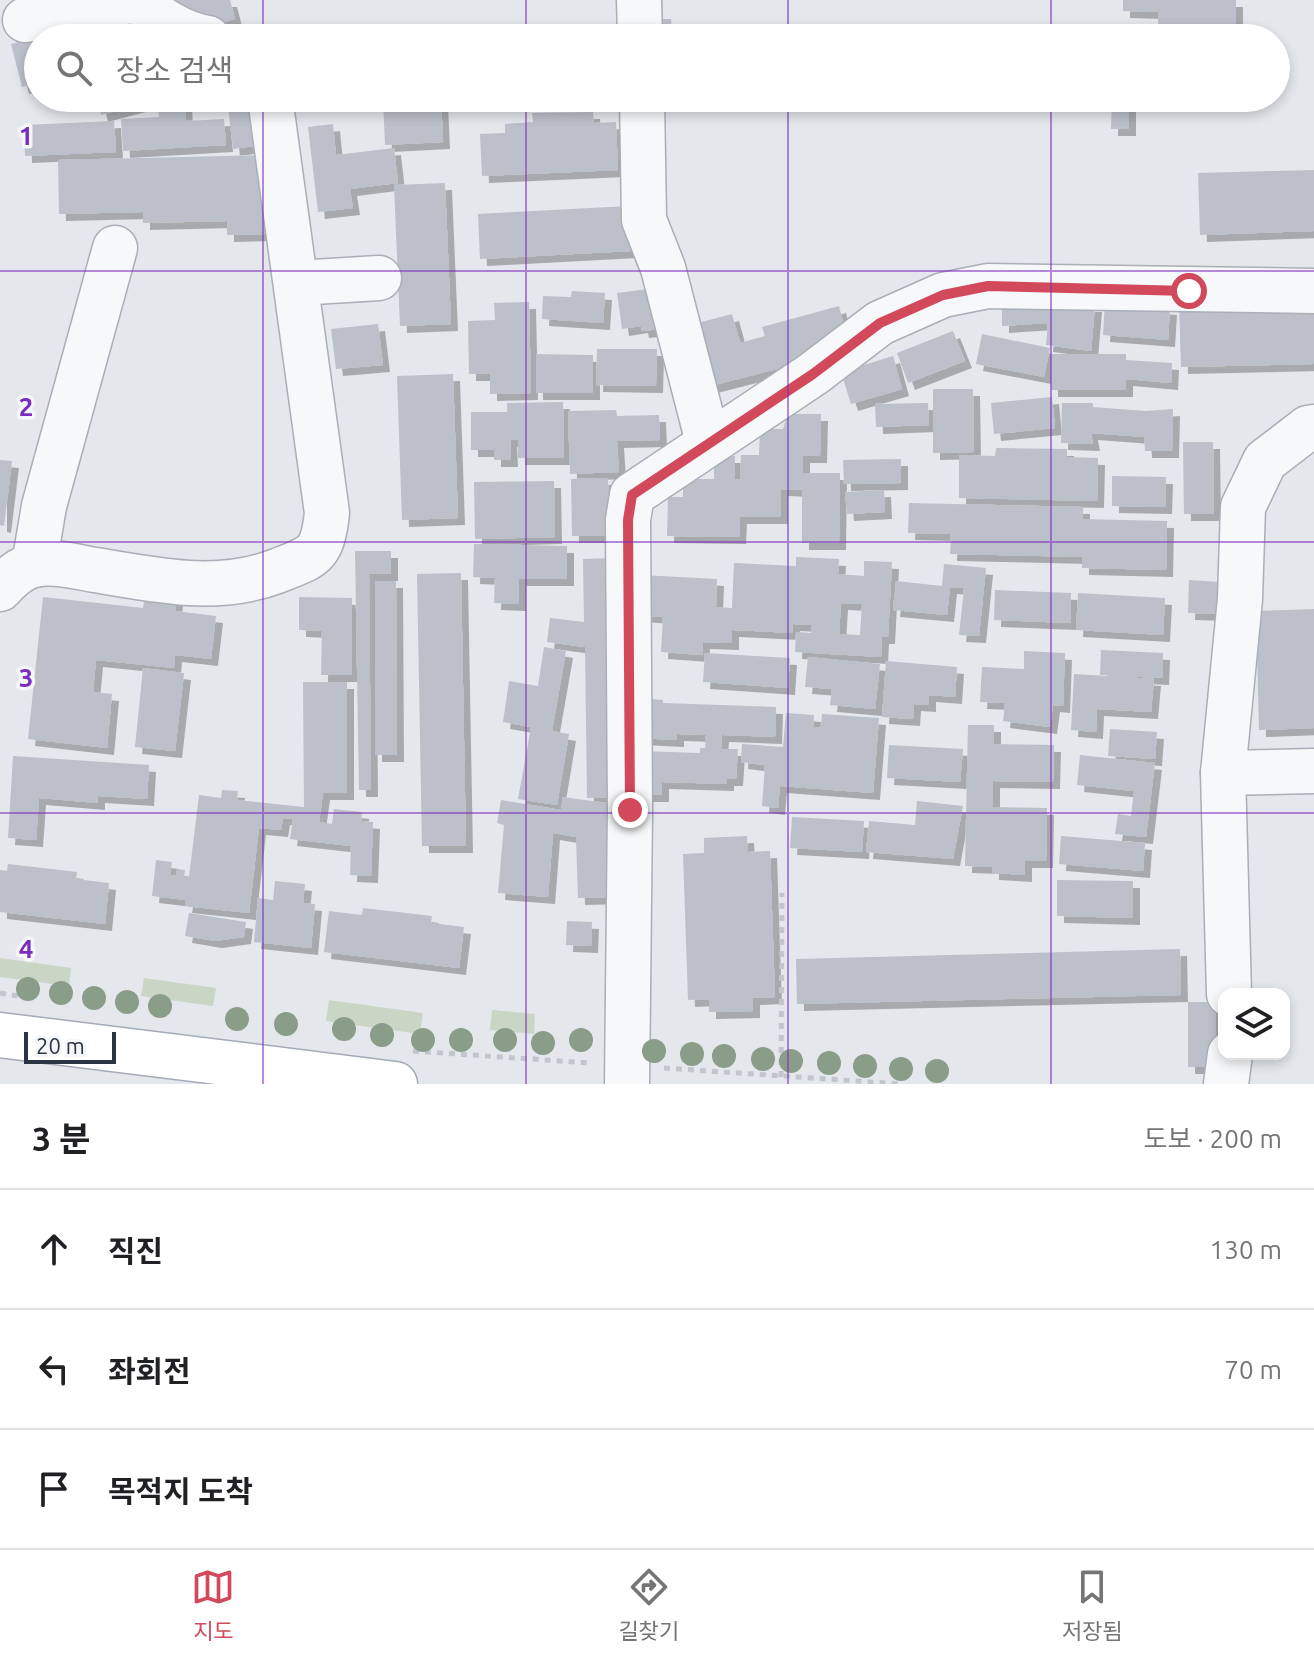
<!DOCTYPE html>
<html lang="ko">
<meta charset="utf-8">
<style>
body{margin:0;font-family:Ubuntu,"Noto Sans KR",sans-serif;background:#f2f2f2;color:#202124}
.controls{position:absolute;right:24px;bottom:24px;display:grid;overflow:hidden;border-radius:16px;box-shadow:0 4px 12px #0003}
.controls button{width:72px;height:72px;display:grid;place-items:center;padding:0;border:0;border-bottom:2px solid #e0e0e0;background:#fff;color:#202124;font:40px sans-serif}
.scale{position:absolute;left:24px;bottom:20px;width:92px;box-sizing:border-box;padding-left:8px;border:4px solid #2b3445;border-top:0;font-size:22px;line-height:28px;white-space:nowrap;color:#2b3445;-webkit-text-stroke:6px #f4f6f9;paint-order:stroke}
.stop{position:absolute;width:24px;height:24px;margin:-18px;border:6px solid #d1495b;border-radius:50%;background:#fff}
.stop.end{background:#d1495b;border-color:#fff;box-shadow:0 2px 8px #0008}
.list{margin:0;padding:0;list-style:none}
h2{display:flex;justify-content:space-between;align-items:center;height:104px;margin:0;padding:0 32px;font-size:34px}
h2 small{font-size:26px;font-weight:400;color:#757577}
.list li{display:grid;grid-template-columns:52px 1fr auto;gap:24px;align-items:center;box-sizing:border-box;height:120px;padding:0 32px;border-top:2px solid #e0e0e0}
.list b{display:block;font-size:30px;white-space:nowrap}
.list em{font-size:26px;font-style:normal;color:#757577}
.icon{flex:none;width:44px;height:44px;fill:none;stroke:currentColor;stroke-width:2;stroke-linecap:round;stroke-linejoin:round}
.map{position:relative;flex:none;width:1314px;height:1084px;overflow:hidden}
.search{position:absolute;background:#fff;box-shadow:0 4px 12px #0003;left:24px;right:24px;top:24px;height:88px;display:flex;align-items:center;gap:20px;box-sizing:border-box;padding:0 28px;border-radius:44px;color:#757577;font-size:30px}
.sheet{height:464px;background:#fff}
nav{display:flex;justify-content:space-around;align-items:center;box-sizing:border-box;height:112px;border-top:2px solid #e0e0e0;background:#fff;font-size:22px;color:#757577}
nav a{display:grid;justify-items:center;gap:4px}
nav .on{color:#d1495b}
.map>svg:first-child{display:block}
</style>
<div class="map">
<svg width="1314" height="1084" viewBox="0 0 1314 1084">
<defs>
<filter id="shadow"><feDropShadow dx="7" dy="7" stdDeviation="0" flood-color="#0004"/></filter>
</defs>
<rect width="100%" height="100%" fill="#e4e7ec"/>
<!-- green -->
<g fill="#c9d6c5">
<path d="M0,958L71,968L69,986L0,977Z"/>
<path d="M144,978L216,988L213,1006L141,996Z"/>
<path d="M329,1000L423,1013L420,1034L326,1021Z"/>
<path d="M492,1010L535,1014L534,1034L490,1030Z"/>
</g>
<!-- building -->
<g fill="#bbc0ca" fill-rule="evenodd" filter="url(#shadow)">
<path d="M169,0H230L235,19L200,28Z"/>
<path d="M1123,0H1236V38H1158V12L1123,11Z"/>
<path d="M137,13L144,38H40Z"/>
<path d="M647,19H671L672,38H647Z"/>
<path d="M578,26L579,34L607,33L608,38H557L556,27Z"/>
<path d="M438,30L439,38H380V32Z"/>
<path d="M38,37V83L22,87L11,44Z"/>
<path d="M97,98H153L154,101L101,115Z"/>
<path d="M157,98H185L186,121L224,119L226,145L123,151L121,119L159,117Z"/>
<path d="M227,98H254L261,145L233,149Z"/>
<path d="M383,98H441L443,142L385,145Z"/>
<path d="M1112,98H1136V104H1129V129H1111Z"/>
<path d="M593,112L594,123L616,122L618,170L482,176L480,134L505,133V124L533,122L532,113Z"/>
<path d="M114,121L116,152L25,156L24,125Z"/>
<path d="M333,124L336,155L394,148L398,183L350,189L353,208L318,212L308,127Z"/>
<path d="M263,155L265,234L227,235V221L143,223V212L59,214L58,160Z"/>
<path d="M1314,170V231L1200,235L1198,173Z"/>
<path d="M445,183L451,324L400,326L394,185Z"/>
<path d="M629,206L631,251L480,259L478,214Z"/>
<path d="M664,287L669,328L642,331L641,326L622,329L617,293Z"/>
<path d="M572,291L605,293L603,323L542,319L543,296L571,297Z"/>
<path d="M1314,299V364L1181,367L1179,302Z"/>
<path d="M529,302L531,393L490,394V374H469L468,321L495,320L494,303Z"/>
<path d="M1105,303L1170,308L1168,340L1103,335Z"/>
<path d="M1002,304L1095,305L1091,351L1046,345L1048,323L1002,326Z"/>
<path d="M839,306L848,342L812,360L707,387L690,325L732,314L740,343L765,336L762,327Z"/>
<path d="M378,324L383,365L336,369L331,329Z"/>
<path d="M953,331L965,361L908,383L897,353Z"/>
<path d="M982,334L1050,348L1044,377L976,364Z"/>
<path d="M597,349H657L656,386L596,385Z"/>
<path d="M536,354L593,355V393H536Z"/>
<path d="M1051,354H1126V360L1172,363L1171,383L1126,379V390H1051Z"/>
<path d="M893,356L902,389L851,404L841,372Z"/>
<path d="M453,374L458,518L402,520L397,376Z"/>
<path d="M933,389H973L974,452L933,453Z"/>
<path d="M1052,397L1055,428L994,434L991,403Z"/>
<path d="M563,402L564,458H518V440H510L511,460H494V450H471V412H507V403Z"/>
<path d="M928,403L929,425L876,427L875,404Z"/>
<path d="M1062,403H1093V407L1146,411L1173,409L1172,451H1145L1144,437L1091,433L1093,444L1061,443Z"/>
<path d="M616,410L617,416L659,415L660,440L617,441L619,472L570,474L568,411Z"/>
<path d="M788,414H821L820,456H803V473H840L839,543H802V490L781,489V517H740L739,537L667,536L668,497H683V479H714V456H735L734,479L740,480L741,455H759L760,429H783Z"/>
<path d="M1183,442H1213L1214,514H1184Z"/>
<path d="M996,448L1067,449V457L1098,458L1097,501L959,498V455L995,456Z"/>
<path d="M901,459V483L844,484L843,460Z"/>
<path d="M0,460L12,461L4,526L0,525Z"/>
<path d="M1112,476L1166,477L1165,507L1112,506Z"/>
<path d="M608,478L609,536H572L571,479Z"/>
<path d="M554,481L555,537L475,539L474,482Z"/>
<path d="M884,490L885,512L847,514L845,492Z"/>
<path d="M909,503L1083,507V519L1167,521L1166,570L1082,568V557L950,554L951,534L908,533Z"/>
<path d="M474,544L567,546V579H519V604L494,603L495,578L473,577Z"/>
<path d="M355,551H391V574H369L371,790H359Z"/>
<path d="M796,557L839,559L838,574L864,576V561L892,562L888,637H882L881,657L795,652L796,632L811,633V625L793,624L792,633L732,630V643L703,642L702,655L661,652L663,617L639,615L641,575L717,579L716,607L732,608L734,563L796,566ZM841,603L862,604L860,635L839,634Z"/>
<path d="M613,558L616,797L587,798L585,647L547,642L550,618L584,622L583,559Z"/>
<path d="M944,564L986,568L979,636L959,635L964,588L950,587L947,615L893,610L896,581L942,586Z"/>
<path d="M461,573L466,846H422L417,574Z"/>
<path d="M1189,580L1219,582V614L1188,613Z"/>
<path d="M375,581H396L397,755H375Z"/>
<path d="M995,590L1071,593L1070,623L994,620Z"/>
<path d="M1078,593L1165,598L1163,635L1076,630Z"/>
<path d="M145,595L176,598L175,611L216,616L211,659L175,655L174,668L96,660L93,692L112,694L107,748L28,739L43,597L143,608Z"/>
<path d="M299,597L352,598V675H321L322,631L299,630Z"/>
<path d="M1314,609V728L1259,730L1256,611Z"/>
<path d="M544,647L566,651L552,731L569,734L557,805L518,799L531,727L503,722L509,681L538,686Z"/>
<path d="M1101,650L1163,653L1162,678L1100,675Z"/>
<path d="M1024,651L1065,653L1063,706L1053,705L1050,727L1003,721L1005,703L980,702L982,667L1024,669Z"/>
<path d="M705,653L790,658L788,688L703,682Z"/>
<path d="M808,657L880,664L875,709L830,705L832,689L805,687Z"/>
<path d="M886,661L957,667L955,697L929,695V705L914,704L913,719L882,717Z"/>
<path d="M143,668L184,673L175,751L135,747Z"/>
<path d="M1074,674L1154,679L1151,712L1097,709L1096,732L1071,730Z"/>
<path d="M303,682H347V793H323L319,822L332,824L334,809L362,812L361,821L373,822L371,876L350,875L351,846L290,839L293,819L283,818L281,830L259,828L249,913L185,906L186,900L152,896L156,860L172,862L170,875L176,876L177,869L185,870L184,877H189L199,795L221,798L222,790L238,791L237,800L304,807Z"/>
<path d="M638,698L663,700V703L776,707L775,737L722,735L721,749H738L736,779H727V784L662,782V795H639L641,751L700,753V748H705L706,735L677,734V740L636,738Z"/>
<path d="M786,713L814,715L813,727H821L822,714L879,718L873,793L780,786L778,808L762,806L765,765L741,762L742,744L783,747Z"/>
<path d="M968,725H994V744L1054,745L1053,782L993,781V807L1047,808L1046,861H1025V875L992,873V867L965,866Z"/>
<path d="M1110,729L1157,732L1155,759L1108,756Z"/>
<path d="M889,745L963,749L960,782L887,778Z"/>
<path d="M1080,755L1155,763L1146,837L1115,834L1118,814L1131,816L1134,791L1077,785Z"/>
<path d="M13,756L149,765L147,799L98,796V803L39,798L36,840L8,838Z"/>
<path d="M563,797L614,804L616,897L578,898L576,837L553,833L548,897L498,893L504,825L497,823L501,800L561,810Z"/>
<path d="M917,801L963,806L953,859L866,852L869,821L915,825Z"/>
<path d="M792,817L864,821L862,852L790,848Z"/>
<path d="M747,836L748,852L770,851L775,997L753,998V1011L709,1012V999L688,1000L683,854L704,853V838Z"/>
<path d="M1061,836L1145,843L1143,871L1059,864Z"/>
<path d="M8,864L77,872L76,879L109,883L105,924L0,912V870L7,871Z"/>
<path d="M1057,880L1133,881V918L1057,916Z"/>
<path d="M275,881L305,884L303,903L315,904L311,948L254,942L258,898L273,900Z"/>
<path d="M363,908L432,916L431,923L464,927L459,968L324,952L329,911L362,915Z"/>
<path d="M189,913L246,922L244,937L215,941L185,936Z"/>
<path d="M567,921L592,922L591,946L566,945Z"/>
<path d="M1180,949L1181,995L797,1004L796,959Z"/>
<rect x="1188" y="1002" width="28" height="65"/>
</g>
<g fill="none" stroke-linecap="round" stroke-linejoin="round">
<defs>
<g id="minor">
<path d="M639,0L640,38"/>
<path d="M25,20L136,0C157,17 181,34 208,38"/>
<path d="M642,98L644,220L663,268L708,442"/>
<path d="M297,283L379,278"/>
<path d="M34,565L44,506L115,248"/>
<path d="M0,589C9,579 20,568 34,565C53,560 77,567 95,570C157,580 217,594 277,571C315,556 322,556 327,513L270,98"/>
<path d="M1223,773L1314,771"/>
<path d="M1229,994L1223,773L1240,599L1243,507L1265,461L1308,428L1314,427"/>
<path d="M627,1084L630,810L628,520L632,495L813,374L880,323L943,295L988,286L1314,291"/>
<path d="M1226,1084L1230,1054"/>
</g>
<path id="major" d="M0,1035L395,1084"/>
</defs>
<!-- minor casing -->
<use href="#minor" stroke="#a9aeb7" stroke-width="47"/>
<!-- major casing -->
<use href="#major" stroke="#a3abb8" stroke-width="47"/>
<!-- path -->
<g stroke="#c2c5cb" stroke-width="5" stroke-dasharray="6 6" stroke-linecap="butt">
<path d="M0,993L31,998"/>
<path d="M413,1051L590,1063"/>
<path d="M664,1068L901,1084"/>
<path d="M781,1077L782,893"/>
</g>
<!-- minor -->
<use href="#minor" stroke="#f7f8fa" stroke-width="44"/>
<!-- major -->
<use href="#major" stroke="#fff" stroke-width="44"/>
</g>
<!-- trees -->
<g fill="#899d89">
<circle cx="28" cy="989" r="12"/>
<circle cx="61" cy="993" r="12"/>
<circle cx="94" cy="998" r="12"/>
<circle cx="127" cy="1002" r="12"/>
<circle cx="160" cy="1006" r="12"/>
<circle cx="237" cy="1019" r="12"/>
<circle cx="286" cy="1024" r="12"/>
<circle cx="344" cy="1029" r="12"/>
<circle cx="382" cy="1035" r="12"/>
<circle cx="423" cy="1040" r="12"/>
<circle cx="461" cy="1040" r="12"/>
<circle cx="505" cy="1040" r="12"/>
<circle cx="581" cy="1040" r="12"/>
<circle cx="543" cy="1043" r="12"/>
<circle cx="654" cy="1051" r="12"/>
<circle cx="692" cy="1054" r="12"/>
<circle cx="724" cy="1056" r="12"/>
<circle cx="763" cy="1059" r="12"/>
<circle cx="791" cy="1061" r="12"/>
<circle cx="829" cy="1063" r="12"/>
<circle cx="865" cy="1066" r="12"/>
<circle cx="901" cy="1069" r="12"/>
<circle cx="937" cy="1071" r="12"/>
</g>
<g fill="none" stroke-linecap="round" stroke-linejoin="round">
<!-- route -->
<path stroke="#d1495b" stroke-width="10" d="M630,810L628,520L632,495L813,374L880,323L943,295L988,286L1189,291"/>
</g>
<!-- grid -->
<path fill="none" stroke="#7b2cbf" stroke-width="2" stroke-opacity="0.55" d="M263,0V38M526,0V38M788,0V38M1051,0V38M263,98V1084M526,98V1084M788,98V1084M1051,98V1084M0,271H1314M0,542H1314M0,813H1314"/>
<g font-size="26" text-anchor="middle" font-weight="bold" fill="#7b2cbf" stroke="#f4f6f9" stroke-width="7" stroke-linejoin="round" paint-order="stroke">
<text x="26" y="145">1</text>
<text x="26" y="416">2</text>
<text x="26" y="687">3</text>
<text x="26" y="958">4</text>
</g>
</svg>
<div class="controls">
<button><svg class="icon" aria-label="layers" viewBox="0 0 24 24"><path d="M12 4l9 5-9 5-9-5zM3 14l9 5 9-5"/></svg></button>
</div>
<div class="scale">20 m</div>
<div class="stop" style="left:1189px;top:291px"></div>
<div class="stop end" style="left:630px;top:810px"></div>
<div class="search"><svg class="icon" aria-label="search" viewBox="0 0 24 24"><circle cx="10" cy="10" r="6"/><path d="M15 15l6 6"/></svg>장소 검색</div>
</div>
<section class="sheet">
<h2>3 분<small>도보 · 200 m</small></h2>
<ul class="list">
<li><svg class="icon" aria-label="ahead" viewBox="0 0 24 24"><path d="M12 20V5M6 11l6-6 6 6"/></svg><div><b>직진</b></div><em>130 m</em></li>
<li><svg class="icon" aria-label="left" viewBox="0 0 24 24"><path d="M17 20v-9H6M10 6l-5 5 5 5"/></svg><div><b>좌회전</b></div><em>70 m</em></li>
<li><svg class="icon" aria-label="arrive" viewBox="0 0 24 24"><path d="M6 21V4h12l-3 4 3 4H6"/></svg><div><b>목적지 도착</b></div></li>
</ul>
</section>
<nav>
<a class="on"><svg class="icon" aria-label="map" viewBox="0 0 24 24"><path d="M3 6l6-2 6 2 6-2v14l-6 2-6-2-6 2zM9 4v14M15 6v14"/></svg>지도</a>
<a><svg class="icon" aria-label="directions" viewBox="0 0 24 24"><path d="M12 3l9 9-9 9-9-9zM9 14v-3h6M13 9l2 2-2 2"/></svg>길찾기</a>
<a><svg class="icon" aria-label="saved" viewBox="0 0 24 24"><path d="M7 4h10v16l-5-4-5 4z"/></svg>저장됨</a>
</nav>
